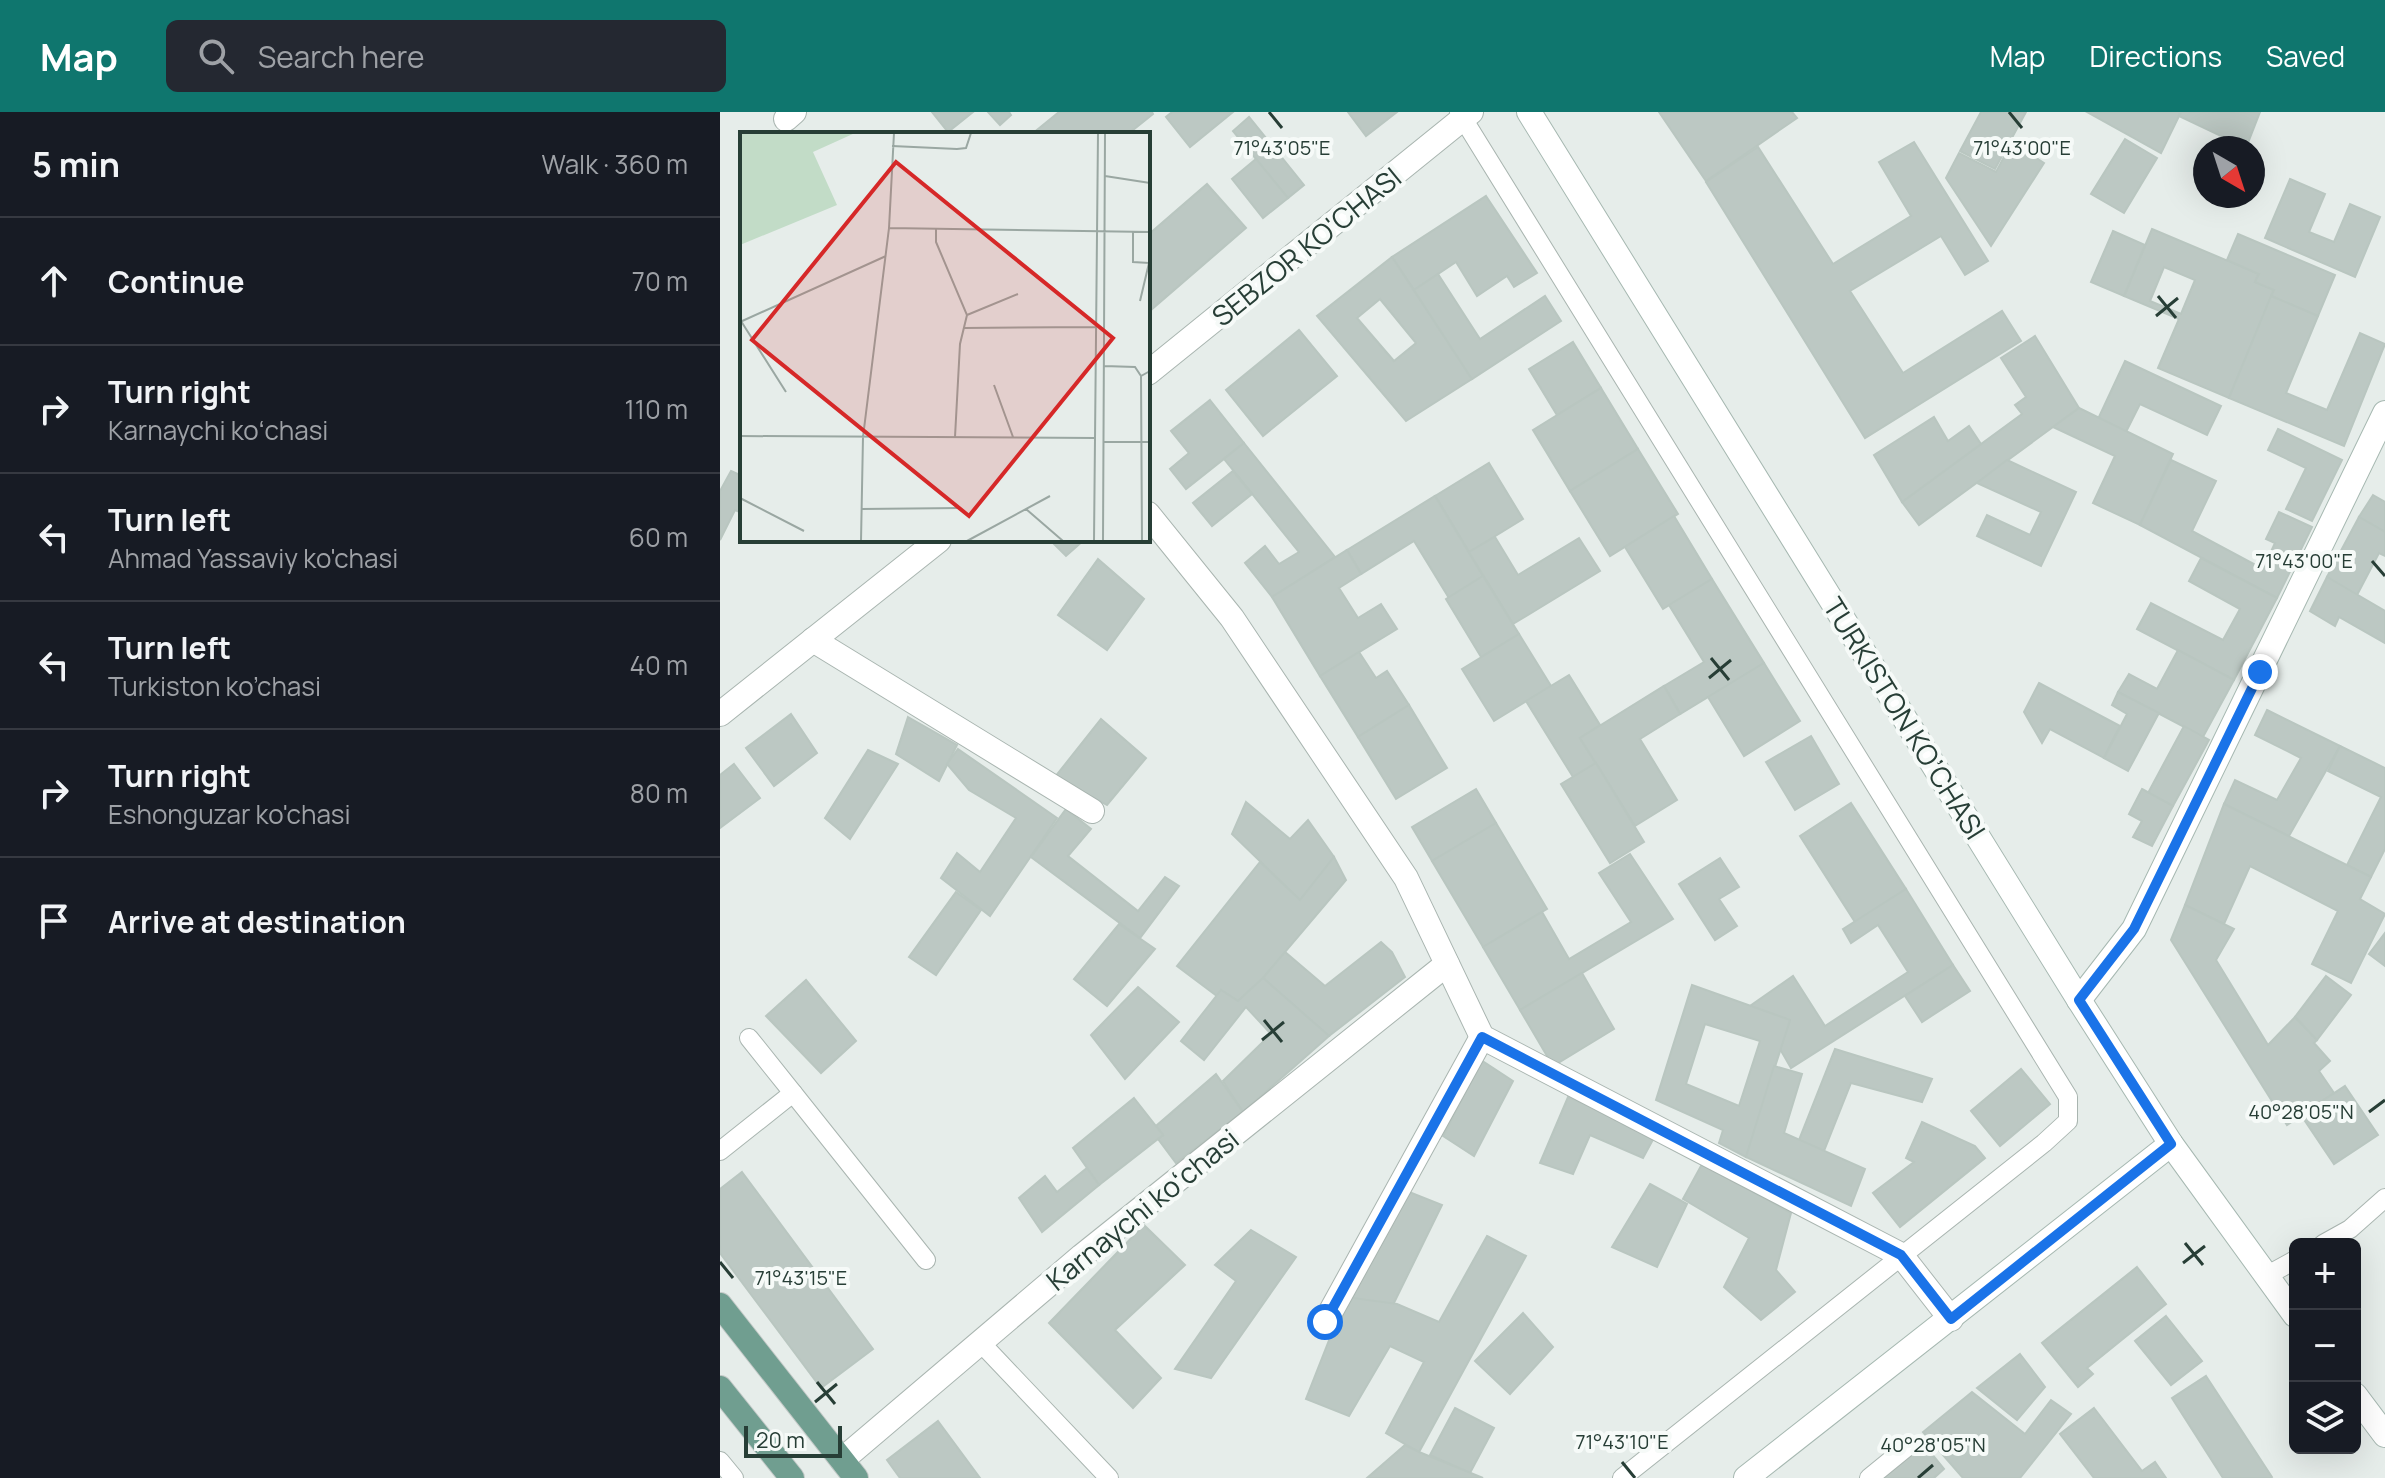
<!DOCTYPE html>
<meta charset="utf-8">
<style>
body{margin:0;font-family:Manrope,sans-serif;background:#242831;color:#f1f3f6}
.controls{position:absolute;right:24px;bottom:24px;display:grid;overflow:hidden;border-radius:12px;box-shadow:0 8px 32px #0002}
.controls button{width:72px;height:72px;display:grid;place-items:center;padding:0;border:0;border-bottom:2px solid #363941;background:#171b24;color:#f1f3f6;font:40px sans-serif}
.compass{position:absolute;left:1473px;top:24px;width:72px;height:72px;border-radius:50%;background:#171b24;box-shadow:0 8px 32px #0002;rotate:141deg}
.scale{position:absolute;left:24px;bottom:20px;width:98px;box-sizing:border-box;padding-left:8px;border:4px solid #273e36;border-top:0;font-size:22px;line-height:28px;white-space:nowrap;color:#273e36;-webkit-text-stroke:6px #f6faf8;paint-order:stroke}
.stop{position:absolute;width:24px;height:24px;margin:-18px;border:6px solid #1a73e8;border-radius:50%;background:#fff}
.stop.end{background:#1a73e8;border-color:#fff;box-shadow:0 2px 8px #0008}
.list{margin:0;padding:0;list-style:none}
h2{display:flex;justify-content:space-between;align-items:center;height:104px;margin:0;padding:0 32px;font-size:34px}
h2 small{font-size:26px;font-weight:400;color:#9ea1a6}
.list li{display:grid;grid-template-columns:52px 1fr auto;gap:24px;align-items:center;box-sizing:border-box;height:128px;padding:0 32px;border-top:2px solid #363941}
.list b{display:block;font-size:30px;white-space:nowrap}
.list p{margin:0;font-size:26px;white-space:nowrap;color:#9ea1a6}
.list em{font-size:26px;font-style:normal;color:#9ea1a6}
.icon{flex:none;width:44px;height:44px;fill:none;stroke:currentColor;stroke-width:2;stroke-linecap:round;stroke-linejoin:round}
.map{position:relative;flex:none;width:1665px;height:1366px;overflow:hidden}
header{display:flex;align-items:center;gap:48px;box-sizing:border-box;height:112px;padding:0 40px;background:#0f766e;color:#fff}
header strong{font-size:38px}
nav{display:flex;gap:44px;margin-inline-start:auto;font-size:28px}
.search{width:560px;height:72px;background:#242831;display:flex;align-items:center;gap:20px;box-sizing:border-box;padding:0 28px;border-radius:12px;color:#9ea1a6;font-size:30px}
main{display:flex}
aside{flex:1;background:#171b24}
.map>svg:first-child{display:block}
</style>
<header>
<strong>Map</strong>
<div class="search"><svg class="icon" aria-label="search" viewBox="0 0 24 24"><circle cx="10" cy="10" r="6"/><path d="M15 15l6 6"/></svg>Search here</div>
<nav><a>Map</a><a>Directions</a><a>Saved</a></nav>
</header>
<main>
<aside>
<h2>5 min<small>Walk · 360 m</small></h2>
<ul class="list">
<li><svg class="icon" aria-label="ahead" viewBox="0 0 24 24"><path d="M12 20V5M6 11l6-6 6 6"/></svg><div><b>Continue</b></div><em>70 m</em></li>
<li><svg class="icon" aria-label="right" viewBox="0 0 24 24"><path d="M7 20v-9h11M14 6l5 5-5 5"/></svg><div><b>Turn right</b><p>Karnaychi koʻchasi</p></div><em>110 m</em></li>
<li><svg class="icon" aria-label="left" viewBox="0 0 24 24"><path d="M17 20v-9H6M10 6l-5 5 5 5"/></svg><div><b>Turn left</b><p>Ahmad Yassaviy ko'chasi</p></div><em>60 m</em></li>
<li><svg class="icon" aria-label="left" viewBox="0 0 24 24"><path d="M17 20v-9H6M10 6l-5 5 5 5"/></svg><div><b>Turn left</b><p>Turkiston ko’chasi</p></div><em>40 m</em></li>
<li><svg class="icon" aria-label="right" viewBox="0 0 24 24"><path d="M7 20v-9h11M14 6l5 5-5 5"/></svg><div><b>Turn right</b><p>Eshonguzar ko'chasi</p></div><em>80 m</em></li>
<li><svg class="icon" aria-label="arrive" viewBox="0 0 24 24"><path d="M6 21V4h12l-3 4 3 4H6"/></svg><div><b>Arrive at destination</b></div></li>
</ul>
</aside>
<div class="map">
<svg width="1665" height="1366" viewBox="0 0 1665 1366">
<rect width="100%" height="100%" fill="#e6edea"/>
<!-- building -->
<g fill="#bcc8c3" stroke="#b9c6c0" stroke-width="2" fill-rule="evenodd">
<path d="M212,0H253L228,20Z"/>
<path d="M268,0H289L291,3L280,13Z"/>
<path d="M339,0H432L433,2L408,22H312Z"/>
<path d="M452,0H513L470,35L446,5Z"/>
<path d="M628,0H677L646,24Z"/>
<path d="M939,0H1072L1077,6L986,69Z"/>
<path d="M1261,0H1306L1275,57L1240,39Z"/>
<path d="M1367,0H1461L1441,41Z"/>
<path d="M1461,0H1540L1526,36L1459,4Z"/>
<path d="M529,5L584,73L568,86L513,19Z"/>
<path d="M1405,27L1437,46L1404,101L1371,82Z"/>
<path d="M1194,30L1268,149L1245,163L1221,124L1130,179L1183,261L1282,199L1301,229L1145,326L986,70L1038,35L1113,152L1191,104L1159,50Z"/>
<path d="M1292,30L1324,51L1271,134L1226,66L1239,41L1276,60Z"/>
<path d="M536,47L568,86L543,106L512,67Z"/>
<path d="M1570,67L1605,82L1589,120L1614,130L1630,92L1660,105L1635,165L1545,126Z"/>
<path d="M487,72L526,116L431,198L428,194V123Z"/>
<path d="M766,84L817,161L794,175L787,164L757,184L736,150L694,178L672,145Z"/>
<path d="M1432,117L1539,162L1535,170L1554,178L1509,286L1438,256L1459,207L1404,184ZM1444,155L1475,168L1461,202L1430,189Z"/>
<path d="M1393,119L1425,133L1404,184L1371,170Z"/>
<path d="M1518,122L1615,163L1598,204L1551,184L1554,178L1535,170L1539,162L1507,148Z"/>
<path d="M672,145L752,267L686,309L597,204ZM660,187L696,231L674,249L637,206Z"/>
<path d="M718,162L760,227L825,184L841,209L752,267L694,178Z"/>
<path d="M1551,184L1598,204L1566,281L1607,298L1640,221L1665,232L1624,334L1509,286Z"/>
<path d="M579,218L617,264L543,324L506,278Z"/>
<path d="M1315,224L1359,296L1199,413L1182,390L1302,302L1295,293L1306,285L1281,246Z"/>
<path d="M853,230L881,276L837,303L809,257Z"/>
<path d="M1405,249L1501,294L1487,323L1420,292L1406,320L1378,307Z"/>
<path d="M881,276L918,337L850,379L813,318Z"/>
<path d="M490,288L524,331L466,377L450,357L469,341L451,319Z"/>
<path d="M1359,296L1453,342L1420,413L1373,391L1395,344L1333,315Z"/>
<path d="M1214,305L1228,329L1249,314L1261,332L1182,390L1154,343Z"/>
<path d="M1558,317L1622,348L1592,409L1566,397L1586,356L1548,338Z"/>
<path d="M524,331L615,445L552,485L525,451L545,434L559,452L579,440L504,347Z"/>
<path d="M918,337L958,402L890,444L850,379Z"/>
<path d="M1287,348L1356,380L1321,454L1257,424L1267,403L1310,423L1321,400L1257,371Z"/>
<path d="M1451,348L1496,369L1472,419L1543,457L1555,431L1546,427L1559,400L1592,415L1557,486L1420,413Z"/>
<path d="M769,351L803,407L749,440L715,384Z"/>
<path d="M11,359L22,364V401L15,398L0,428V379Z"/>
<path d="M513,359L532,382L492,414L473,391Z"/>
<path d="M1653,383L1665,390V420L1639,405Z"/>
<path d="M715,384L763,464L729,486L694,429L641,462L627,438Z"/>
<path d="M954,404L992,467L943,497L905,435Z"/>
<path d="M1639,405L1665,420V444L1659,441L1637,483L1607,465Z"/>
<path d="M775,425L798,463L859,426L880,459L793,512L749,440Z"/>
<path d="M330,428H364L346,444Z"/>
<path d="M627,438L641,462L619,476L638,506L661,492L677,517L600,564L552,485Z"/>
<path d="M1481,446L1557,486L1514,568L1417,517L1431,491L1503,528L1520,497L1469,469Z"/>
<path d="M378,447L424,487L387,538L338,503Z"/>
<path d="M763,464L799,522L761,545L726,487Z"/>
<path d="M1607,465L1665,499V531L1619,505L1615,514L1590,499Z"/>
<path d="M992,467L1044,551L960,602L944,574L984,550L949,493Z"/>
<path d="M799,522L831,574L774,609L742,557Z"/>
<path d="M1458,538L1514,568L1483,625L1398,580L1409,562L1437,577Z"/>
<path d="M639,540L656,566L667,559L689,593L638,625L600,564Z"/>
<path d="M1044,551L1080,609L1024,644L988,585Z"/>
<path d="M849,563L880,613L860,626L876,651L853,665L806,589Z"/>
<path d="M1319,571L1400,614L1384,646L1330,617L1322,631L1304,600Z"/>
<path d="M944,574L960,602L920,627L957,688L915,714L860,626Z"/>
<path d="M1398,580L1439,601L1408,659L1384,646L1407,602L1392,593Z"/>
<path d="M689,593L727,656L676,687L638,625Z"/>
<path d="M1547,598L1620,634L1569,724L1504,692L1515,668L1557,688L1581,646L1535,623Z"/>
<path d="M71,602L97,641L54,674L26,636Z"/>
<path d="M188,605L237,633L219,669L176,642Z"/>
<path d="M381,607L426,646L387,693L335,665Z"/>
<path d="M1464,614L1489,628L1453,694L1428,681Z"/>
<path d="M1091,624L1119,672L1075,698L1046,650Z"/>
<path d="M1620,634L1665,656V737L1651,765L1627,753L1661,685L1608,659Z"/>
<path d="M238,637L337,706L270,804L221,766L237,741L260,760L296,706L249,678L227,652Z"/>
<path d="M148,638L178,652L130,727L105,706Z"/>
<path d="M876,651L924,730L890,751L841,672Z"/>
<path d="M14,652L40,686L0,716V663Z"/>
<path d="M756,677L776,711L712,749L692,715Z"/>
<path d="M1422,677L1453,694L1432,734L1413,725L1422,709L1409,702Z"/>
<path d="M526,690L570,727L588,708L614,745L580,788L512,722Z"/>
<path d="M1131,691L1186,777L1135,810L1080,724Z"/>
<path d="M1504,692L1651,765L1640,787L1665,802L1631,871L1592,852L1618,799L1530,754L1504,812L1465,793Z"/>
<path d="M346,697L371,717L348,744L418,799L445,765L459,774L420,826L311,745Z"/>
<path d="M776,711L827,797L763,835L712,749Z"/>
<path d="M910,742L953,807L800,898L763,835L822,800L849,847L911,810L879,761Z"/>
<path d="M614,745L626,768L543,866L518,889L501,878L497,884L457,854L540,750L580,788Z"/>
<path d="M1000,746L1019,775L999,787L1017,814L995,828L959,772Z"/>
<path d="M1186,777L1233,853L1071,956L1060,937L1070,908L1030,894L1073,864L1105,914L1188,860L1158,813L1131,831L1123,817Z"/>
<path d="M236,780L261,798L216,863L189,845Z"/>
<path d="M1465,793L1514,817L1496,848L1548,933L1575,905L1597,928L1594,931L1610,949L1599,959L1614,981L1567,1013L1451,828Z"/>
<path d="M399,812L435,837L387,894L354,867Z"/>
<path d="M1665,821V854L1649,842Z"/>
<path d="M661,830L672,840L685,865L609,924L543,866L565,840L605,874Z"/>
<path d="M1233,853L1250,879L1202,910L1185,884Z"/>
<path d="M862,861L894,917L833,954L800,898Z"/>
<path d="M1606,864L1631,883L1597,928L1575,905Z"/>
<path d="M543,866L609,924L523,1000L503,969L551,922L526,895L484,948L461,929L501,878L518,889Z"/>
<path d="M86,868L136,929L101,961L46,904Z"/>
<path d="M972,873L1070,908L1026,1045L999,1031L1003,1018L936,988ZM985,912L1040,929L1019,994L966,972Z"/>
<path d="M418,875L459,910L405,967L371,923Z"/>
<path d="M1115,937L1212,967L1202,990L1131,971L1104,1039L1079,1028Z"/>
<path d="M761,948L793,969L754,1044L723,1024Z"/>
<path d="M1054,954L1082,962L1064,1021L1145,1057L1131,1094L1026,1045Z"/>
<path d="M1301,957L1330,992L1280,1034L1251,999Z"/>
<path d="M496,962L523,1000L456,1051L438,1027L443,1023L436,1014Z"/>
<path d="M1625,974L1658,1023L1614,1052L1581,1003Z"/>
<path d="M848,985L936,1022L923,1046L870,1023L853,1062L820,1051Z"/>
<path d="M414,986L443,1023L379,1073L353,1036Z"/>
<path d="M1202,1010L1255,1034L1265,1046L1180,1115L1153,1081L1194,1050L1186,1046Z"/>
<path d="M982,1052L1071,1101L1056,1158L1075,1180L1041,1208L1004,1175L1029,1126L963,1087Z"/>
<path d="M367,1056L379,1073L322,1120L299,1086L325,1064L337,1080Z"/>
<path d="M22,1060L153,1237L101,1276L0,1141V1077Z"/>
<path d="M930,1072L967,1092L937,1155L892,1135Z"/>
<path d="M684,1078L722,1093L673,1193L626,1185Z"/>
<path d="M424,1113L465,1153L395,1218L441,1266L413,1296L329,1211Z"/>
<path d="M531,1118L576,1145L491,1266L455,1257L516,1169L495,1153Z"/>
<path d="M767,1124L806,1144L699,1340L666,1321L704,1250L670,1234L629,1304L586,1287L626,1185L677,1192L719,1210Z"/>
<path d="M1417,1155L1446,1192L1367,1256L1373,1262L1358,1275L1322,1231Z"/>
<path d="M803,1201L833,1235L790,1282L755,1249Z"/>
<path d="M1446,1204L1482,1249L1451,1273L1415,1229Z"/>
<path d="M1300,1242L1325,1275L1297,1308L1257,1276Z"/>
<path d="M1486,1264L1552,1365L1551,1366H1503L1452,1286Z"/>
<path d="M1252,1280L1305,1322L1331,1288L1351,1302L1300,1366H1243L1203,1320Z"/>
<path d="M735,1296L774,1316L750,1361L710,1343Z"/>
<path d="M1374,1296L1422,1359L1435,1350L1446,1366H1374L1340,1322Z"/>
<path d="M218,1309L260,1366H180L167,1348Z"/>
<path d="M1202,1330L1224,1357L1214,1366H1158Z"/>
<path d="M685,1333L699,1340L763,1366H647Z"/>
</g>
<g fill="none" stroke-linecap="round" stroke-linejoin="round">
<defs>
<g id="lane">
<path d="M739,0L1348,985V1009L1324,1031L902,1366"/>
<path d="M29,926L73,981"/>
<path d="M0,1039L73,981L206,1148"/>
<path d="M1603,1132L1630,1117L1665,1086"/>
<path d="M1546,1164L1575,1148"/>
<path d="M261,1231L389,1366"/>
<path d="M0,1349L14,1366"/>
<path d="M1149,1366L1187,1335"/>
</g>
<g id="street">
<path d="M66,7L74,0"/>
<path d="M428,261L751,0"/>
<path d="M428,402L512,506L686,766L762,925L1181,1143L1231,1207"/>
<path d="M93,528L372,699"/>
<path d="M0,602L219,428"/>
<path d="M605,1210L762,925"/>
<path d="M122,1348L362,1144L727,852"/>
</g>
<g id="secondary">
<path d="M809,0L1359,888L1451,1032L1575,1203"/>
<path d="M1359,888L1414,817L1665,301"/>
<path d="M1635,1283L1665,1323"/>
<path d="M1026,1366L1451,1032"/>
</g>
<g id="primary">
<path d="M0,1193L136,1366"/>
<path d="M0,1276L72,1366"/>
</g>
</defs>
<!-- lane casing -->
<use href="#lane" stroke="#a9b5b0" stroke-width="20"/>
<!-- street casing -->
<use href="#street" stroke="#a9b5b0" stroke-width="26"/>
<!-- secondary casing -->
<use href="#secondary" stroke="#a6b8b1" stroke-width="26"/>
<!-- primary casing -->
<use href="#primary" stroke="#c3c9c7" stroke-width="26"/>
<!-- lane -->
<use href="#lane" stroke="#fff" stroke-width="18"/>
<!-- street -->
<use href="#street" stroke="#fff" stroke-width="24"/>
<!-- secondary -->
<use href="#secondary" stroke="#fff" stroke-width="24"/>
<!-- primary -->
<use href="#primary" stroke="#709e90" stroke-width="24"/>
</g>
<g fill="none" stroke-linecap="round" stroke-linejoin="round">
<!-- route -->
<path stroke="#1a73e8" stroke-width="10" d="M605,1210L762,925L1181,1143L1231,1207L1451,1032L1359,888L1414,817L1540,560"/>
</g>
<!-- ticks -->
<path fill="none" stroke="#273e36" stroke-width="3" d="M549,0L562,16M1289,0L1302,16M1438,184L1456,206M1436,204L1458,186M1652,449L1665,464M991,546L1009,568M989,566L1011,548M544,908L562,930M542,928L564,910M1649,1000L1665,988M1465,1131L1483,1153M0,1150L13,1166M1463,1151L1485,1134M97,1270L115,1292M95,1290L117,1272M902,1350L915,1366M1198,1366L1213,1353"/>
<g text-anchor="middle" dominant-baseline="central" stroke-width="8" stroke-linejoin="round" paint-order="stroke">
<!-- street labels -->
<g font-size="28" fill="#273e36" stroke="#f6faf8">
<text transform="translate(586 134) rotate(-39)">SEBZOR KO'CHASI</text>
<text transform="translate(1185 606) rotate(58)">TURKISTON KO’CHASI</text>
<text transform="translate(422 1097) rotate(-39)">Karnaychi koʻchasi</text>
</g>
</g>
<!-- overview -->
<g transform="translate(20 20)">
<rect width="410" height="410" fill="#e6edea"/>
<path d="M0,1H115L73,20L97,73L0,113Z" fill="#c2dcc7"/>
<path fill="none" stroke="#9aa7a2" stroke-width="2" d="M152,14L217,17L226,16L231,1M365,44L410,51M149,96L410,100M196,96V110L227,183L220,212L215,305M393,99V130L409,131V100M400,169L409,131M227,183L278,162M1,189L46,260M0,190L146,124M224,196L356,195M364,234L395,235L401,244L410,239M401,244L402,409M254,253L273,305M0,304L355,306M363,310H410M0,366L64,399M121,377L221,376M286,377L323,409M121,409L123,305L149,96L154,1M227,409L310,364M354,409L358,1M363,409L365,1"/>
<path fill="#d62828" fill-opacity="0.15" stroke="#d62828" stroke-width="4" d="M156,30L373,206L229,384L12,208Z"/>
<rect width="410" height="410" fill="none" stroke="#273e36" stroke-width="4"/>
</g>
<g font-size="20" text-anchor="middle" fill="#273e36" stroke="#f6faf8" stroke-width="8" stroke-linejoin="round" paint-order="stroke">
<text x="562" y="43">71°43'05"E</text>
<text x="1302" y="43">71°43'00"E</text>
<text x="1584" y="456">71°43'00"E</text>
<text x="1581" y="1007">40°28'05"N</text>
<text x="81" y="1173">71°43'15"E</text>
<text x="902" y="1337">71°43'10"E</text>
<text x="1213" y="1340">40°28'05"N</text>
</g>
</svg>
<div class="controls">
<button>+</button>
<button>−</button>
<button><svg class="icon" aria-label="layers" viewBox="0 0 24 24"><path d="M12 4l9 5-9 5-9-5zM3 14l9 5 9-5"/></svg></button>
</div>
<svg class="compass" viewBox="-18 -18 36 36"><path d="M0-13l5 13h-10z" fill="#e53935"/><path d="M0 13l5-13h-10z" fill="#9ea1a6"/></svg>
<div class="scale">20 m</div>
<div class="stop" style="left:605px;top:1210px"></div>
<div class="stop end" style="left:1540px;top:560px"></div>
</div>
</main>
